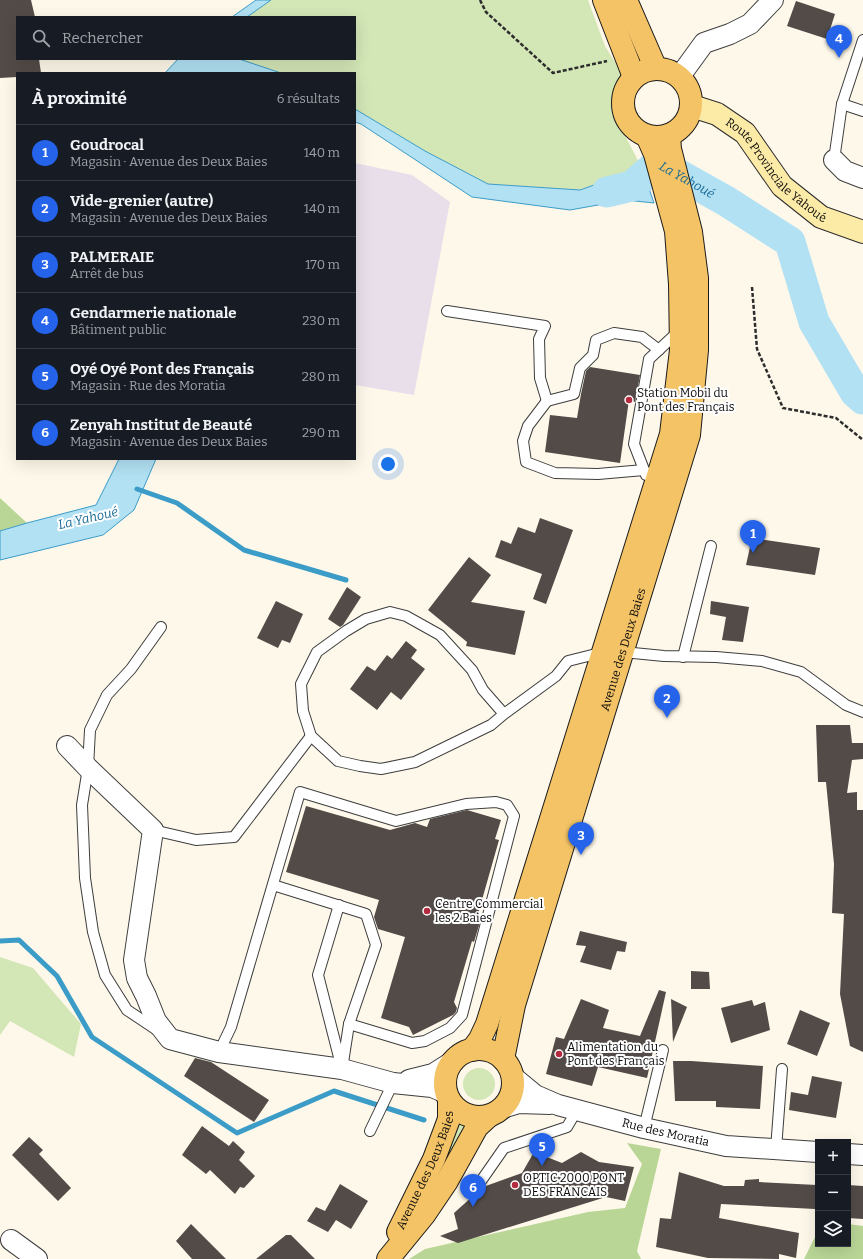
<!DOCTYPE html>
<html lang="fr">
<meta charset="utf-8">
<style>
body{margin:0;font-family:Bitter,serif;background:#242831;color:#f1f3f6}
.controls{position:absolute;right:12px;bottom:12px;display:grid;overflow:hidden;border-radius:0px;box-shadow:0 4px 16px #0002}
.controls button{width:36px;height:36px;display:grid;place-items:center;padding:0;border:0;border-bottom:1px solid #363941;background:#171b24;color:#f1f3f6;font:20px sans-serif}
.you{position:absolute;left:388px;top:464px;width:14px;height:14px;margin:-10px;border:3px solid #fff;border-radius:50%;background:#1a73e8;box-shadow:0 0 0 6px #1a73e833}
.badge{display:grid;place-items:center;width:26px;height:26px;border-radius:50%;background:#2563eb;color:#fff;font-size:13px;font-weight:700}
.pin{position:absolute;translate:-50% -33px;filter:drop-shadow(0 1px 2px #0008)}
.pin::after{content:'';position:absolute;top:21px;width:14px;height:12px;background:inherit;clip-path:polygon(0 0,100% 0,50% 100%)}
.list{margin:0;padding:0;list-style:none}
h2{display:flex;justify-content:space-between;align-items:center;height:52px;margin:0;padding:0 16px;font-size:17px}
h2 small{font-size:13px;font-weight:400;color:#9ea1a6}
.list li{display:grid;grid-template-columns:26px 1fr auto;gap:12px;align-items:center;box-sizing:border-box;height:56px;padding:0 16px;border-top:1px solid #363941}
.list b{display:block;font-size:15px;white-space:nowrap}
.list p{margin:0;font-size:13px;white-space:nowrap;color:#9ea1a6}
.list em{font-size:13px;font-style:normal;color:#9ea1a6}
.icon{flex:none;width:22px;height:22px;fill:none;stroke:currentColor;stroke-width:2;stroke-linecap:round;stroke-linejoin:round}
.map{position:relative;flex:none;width:863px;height:1259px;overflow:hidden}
.search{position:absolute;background:#171b24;box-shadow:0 4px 16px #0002;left:16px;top:16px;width:340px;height:44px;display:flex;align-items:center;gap:10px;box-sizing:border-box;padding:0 14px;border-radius:0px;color:#9ea1a6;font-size:15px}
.panel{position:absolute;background:#171b24;box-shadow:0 4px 16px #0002;left:16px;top:72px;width:340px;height:388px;border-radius:0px}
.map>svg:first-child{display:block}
</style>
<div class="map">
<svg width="863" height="1259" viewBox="0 0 863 1259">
<rect width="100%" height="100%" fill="#fef8ea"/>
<!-- industrial -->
<path fill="#e8dfea" d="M355,163L412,175L450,202L414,395L355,385Z"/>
<!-- green -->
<g fill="#d3e6b6">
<path d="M271,0H588L605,46L623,75L612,111L642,168L580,190L488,184L425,151L355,109V73H281L239,59H355V17H247Z"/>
<path d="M0,957L33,968L81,1024L74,1057L10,1021L0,1035Z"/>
<circle cx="479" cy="1084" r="16"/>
<path d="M458,1117L470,1123L443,1179L437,1169Z"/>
</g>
<!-- forest -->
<g fill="#b9d696">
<path d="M0,498L27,523L0,531Z"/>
<path d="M627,1143L661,1149L637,1251L641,1259H409L425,1249L588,1212L625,1208L642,1164Z"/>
<path d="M848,1224L863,1226V1259H804L818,1231V1244H848Z"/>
</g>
<!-- water -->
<g fill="#b1e1f3" stroke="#3b9cc7">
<path d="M256,0H271L247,17H232Z"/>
<path d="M178,59H239L281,73H165Z"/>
<path d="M355,109L425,151L488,184L580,190L642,168L654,203L626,200L570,210L472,197L361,124L355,122Z"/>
<path d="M119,459H156L134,510L103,535L0,560V531L27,523L96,505Z"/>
</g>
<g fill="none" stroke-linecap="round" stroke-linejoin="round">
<!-- stream -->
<g stroke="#3b9cc7" stroke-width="5">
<path d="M137,489L177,503L244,550L346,580"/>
<path d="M0,941L19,940L57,976L92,1037L237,1133L334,1091L424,1120"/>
</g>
<!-- river -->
<path stroke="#b1e1f3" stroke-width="31" id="s1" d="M607,192L632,186L658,163L726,201L790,242L814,322L855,392L863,399"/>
</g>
<!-- building -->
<g fill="#534b48">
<path d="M0,0H31L35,17H17V59H39L41,73H17V77L0,78Z"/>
<path d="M796,1L835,14L827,39L787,26Z"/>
<path d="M590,367L640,375L635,402L629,400L620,463L545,452L550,415L577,418L581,394L586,371Z"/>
<path d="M540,518L573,530L546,604L533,599L542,574L495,557L501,540L511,544L518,527L535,533Z"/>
<path d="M752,538L820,548L815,575L746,565Z"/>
<path d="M469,557L491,575L471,602L525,611L515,655L466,646L467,642L428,610Z"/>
<path d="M347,587L361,597L343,625L340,627L328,619Z"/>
<path d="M276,601L303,614L290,643L282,640L278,648L257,638Z"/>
<path d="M711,601L749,607L743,642L722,640L726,617L710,614Z"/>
<path d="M406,641L417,650L411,658L425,669L401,700L391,692L377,710L350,689L367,666L375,671L387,655L392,659Z"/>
<path d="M816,725H850L852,743H863V759L852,760L847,793L857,792V810H863V1052L850,1046L840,994L844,914L832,913L834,864L826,782H818Z"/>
<path d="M306,806L390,830L415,823L427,827L430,819L467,810L501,820L495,839L499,840L476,921L480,922L474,942L472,941L454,1002L457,1008L456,1012L453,1015L413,1035L409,1027L381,1018L405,937L378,929L374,917L379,900L286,872Z"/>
<path d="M580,931L627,942L625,952L617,951L611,970L580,962L586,946L576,945Z"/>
<path d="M691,971L709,972L710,989H691Z"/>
<path d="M659,990L666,992L647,1078L598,1067L592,1086L546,1074L556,1037L564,1039L581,999L609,1010L603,1028L640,1036Z"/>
<path d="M671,999L687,1007L673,1042Z"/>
<path d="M752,1000L754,1006L765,1002L770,1030L731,1043L721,1008Z"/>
<path d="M800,1010L830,1023L817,1056L787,1044Z"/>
<path d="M195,1058L211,1062L269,1100L254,1122L184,1076Z"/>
<path d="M673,1061H691L763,1066L760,1109L716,1107V1101H675Z"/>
<path d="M812,1076L842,1082L836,1118L789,1110L791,1092L808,1095Z"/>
<path d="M202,1126L229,1146L233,1141L245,1152L239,1160L255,1176L244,1188L240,1187L235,1194L210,1170L206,1174L182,1155Z"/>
<path d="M29,1137L43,1150L39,1154L71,1188L58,1201L12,1155Z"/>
<path d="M534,1152L562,1163L581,1152L599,1162L634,1167L625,1201L606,1197L458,1243L440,1236L458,1229L454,1213L483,1187L522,1173Z"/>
<path d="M679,1172L724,1186H744L745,1180L759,1179V1182L817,1185L815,1209L721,1204L719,1218L799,1233L796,1258L779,1254V1259L708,1258L656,1247L660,1218L671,1219Z"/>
<path d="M340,1184L368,1201L351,1229L336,1220L328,1232L307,1221L316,1207L325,1211Z"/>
<path d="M848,1185L863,1186V1219L848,1218Z"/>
<path d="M191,1224L226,1259H192L176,1241Z"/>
<path d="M286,1235H291L315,1259H256Z"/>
</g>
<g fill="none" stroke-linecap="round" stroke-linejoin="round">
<defs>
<g id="service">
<path d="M842,104L863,111"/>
<path d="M834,160L842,104L863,40"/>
<path d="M447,311L545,326L539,339L540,378L547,401L574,394L580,368L593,355L596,340L614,333L642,337L659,350"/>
<path d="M547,401L528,426L523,441L526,462L555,473L598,474L644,470"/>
<path d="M646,475L634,444L649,359L679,331"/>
<path d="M623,652L664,656L716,657L762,661L801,672L846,705L863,712"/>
<path d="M683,657L711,546"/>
<path d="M504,714L483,690L472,670L440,635L406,616L390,612L366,619L346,631L317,652L301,684L303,711L311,736L338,761L360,766L381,769L415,762L491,725L504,714L556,676L568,661L596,654H602"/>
<path d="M153,830L196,840L234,837L311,736"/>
<path d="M273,885L366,914L376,945L349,1024L342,1069"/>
<path d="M339,905L318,975L341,1065"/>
<path d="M157,1030L127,1010L105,975L93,932L85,878L82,805L88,768L90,730L107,695L131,669L161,627"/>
<path d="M219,1052L231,1027L300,792L396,821L466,804L496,802L507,805L514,816L462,1015L450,1028L425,1041L412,1043L349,1024"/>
<path d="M644,1128L663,1050"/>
<path d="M370,1131L393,1083"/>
<path d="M776,1149L782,1069"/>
<path d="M481,1181L504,1148L567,1127L577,1110"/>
</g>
<g id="minor">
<path d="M680,76L704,43L730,34L750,24L773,0"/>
<path d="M834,160L845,171L863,178"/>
<path d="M67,746L88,768L153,830L134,960L137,978L146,996L156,1021L170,1039L219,1052L342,1069L393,1083L432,1087L446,1093"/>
<path id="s2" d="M512,1076L535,1095L558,1105L644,1128L726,1146L818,1152"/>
<path d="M409,1080L433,1074L452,1062"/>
<path d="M502,1108L519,1103L550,1104"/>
<path d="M848,1154L863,1155"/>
<path d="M11,1240L37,1259"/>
</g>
<g id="secondary">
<path id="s3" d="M692,106L717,114L745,133L782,186L821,217L863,232"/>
</g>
<g id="primary">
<path d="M604,0L634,77"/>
<path d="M626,0L656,69"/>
<circle cx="657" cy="103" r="34"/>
<circle cx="479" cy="1083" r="34"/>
<path d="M472,1050L480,1039L487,1024L671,434L681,350L680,284L676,231L655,154L647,136"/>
<path id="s4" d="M503,1059L514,1005L689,435L697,350V278L691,232L670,149L669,136"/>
<path id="s5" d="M398,1232L434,1159L449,1119V1101"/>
<path d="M388,1259L424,1215L447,1181L477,1127L489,1116"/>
</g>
</defs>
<!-- service casing -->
<use href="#service" stroke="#3e3e3e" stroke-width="12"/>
<!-- minor casing -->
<use href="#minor" stroke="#3e3e3e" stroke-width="22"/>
<!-- secondary casing -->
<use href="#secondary" stroke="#2d2d2d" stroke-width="24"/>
<!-- primary casing -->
<use href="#primary" stroke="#1c1c1c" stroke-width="24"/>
<!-- path -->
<g stroke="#2d2d2d" stroke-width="2.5" stroke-dasharray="4 2" stroke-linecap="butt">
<path d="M480,0L486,12L553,73L607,61"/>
<path d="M752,287L757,349L783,408L836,418L863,440"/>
</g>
<!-- service -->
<use href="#service" stroke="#fff" stroke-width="10"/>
<!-- minor -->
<use href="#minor" stroke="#fff" stroke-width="20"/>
<!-- secondary -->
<use href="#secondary" stroke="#fceaa7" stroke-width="22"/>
<!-- primary -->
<use href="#primary" stroke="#f3c365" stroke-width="22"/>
</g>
<!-- markers -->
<g fill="#b42a3e" stroke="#fff" stroke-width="1.5">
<circle cx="629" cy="400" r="4"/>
<circle cx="427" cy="911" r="4"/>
<circle cx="559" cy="1054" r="4"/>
<circle cx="515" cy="1185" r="4"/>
</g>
<g text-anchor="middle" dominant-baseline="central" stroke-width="4" stroke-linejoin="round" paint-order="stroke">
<!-- street labels -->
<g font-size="12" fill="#0b0b0b" stroke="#fff">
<text stroke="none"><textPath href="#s3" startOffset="109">Route Provinciale Yahoué</textPath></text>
<text stroke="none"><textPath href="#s4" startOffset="427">Avenue des Deux Baies</textPath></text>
<text stroke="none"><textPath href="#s2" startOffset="166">Rue des Moratia</textPath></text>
<text stroke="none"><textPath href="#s5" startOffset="68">Avenue des Deux Baies</textPath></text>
</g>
<!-- poi labels -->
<g font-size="12" fill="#0b0b0b" stroke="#fff" text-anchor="start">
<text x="637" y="393">Station Mobil du<tspan x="637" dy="14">Pont des Français</tspan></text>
<text x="435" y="904">Centre Commercial<tspan x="435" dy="14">les 2 Baies</tspan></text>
<text x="567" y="1047">Alimentation du<tspan x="567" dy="14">Pont des Français</tspan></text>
<text x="523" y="1178">OPTIC 2000 PONT<tspan x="523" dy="14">DES FRANCAIS</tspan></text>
</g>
<!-- water labels -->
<g font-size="13" font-style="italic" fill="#1b6c96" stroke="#fff">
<text stroke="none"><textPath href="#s1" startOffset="94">La Yahoué</textPath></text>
<text transform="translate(88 518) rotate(-13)">La Yahoué</text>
</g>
</g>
</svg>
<div class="controls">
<button>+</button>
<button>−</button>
<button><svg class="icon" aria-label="layers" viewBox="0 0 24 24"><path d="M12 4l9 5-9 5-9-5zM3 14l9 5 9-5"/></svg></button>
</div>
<div class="you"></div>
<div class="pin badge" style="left:753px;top:553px">1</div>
<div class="pin badge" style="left:667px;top:718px">2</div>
<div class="pin badge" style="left:581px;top:855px">3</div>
<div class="pin badge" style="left:839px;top:58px">4</div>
<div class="pin badge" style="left:542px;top:1166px">5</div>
<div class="pin badge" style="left:473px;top:1207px">6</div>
<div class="search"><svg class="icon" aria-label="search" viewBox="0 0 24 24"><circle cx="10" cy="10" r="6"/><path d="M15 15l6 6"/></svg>Rechercher</div>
<section class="panel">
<h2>À proximité<small>6 résultats</small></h2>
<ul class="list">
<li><span class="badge">1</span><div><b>Goudrocal</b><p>Magasin · Avenue des Deux Baies</p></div><em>140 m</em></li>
<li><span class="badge">2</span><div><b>Vide-grenier (autre)</b><p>Magasin · Avenue des Deux Baies</p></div><em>140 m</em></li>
<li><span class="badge">3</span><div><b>PALMERAIE</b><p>Arrêt de bus</p></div><em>170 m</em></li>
<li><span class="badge">4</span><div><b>Gendarmerie nationale</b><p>Bâtiment public</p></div><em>230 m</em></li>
<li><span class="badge">5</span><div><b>Oyé Oyé Pont des Français</b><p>Magasin · Rue des Moratia</p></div><em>280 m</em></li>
<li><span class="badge">6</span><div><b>Zenyah Institut de Beauté</b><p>Magasin · Avenue des Deux Baies</p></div><em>290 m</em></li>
</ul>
</section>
</div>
